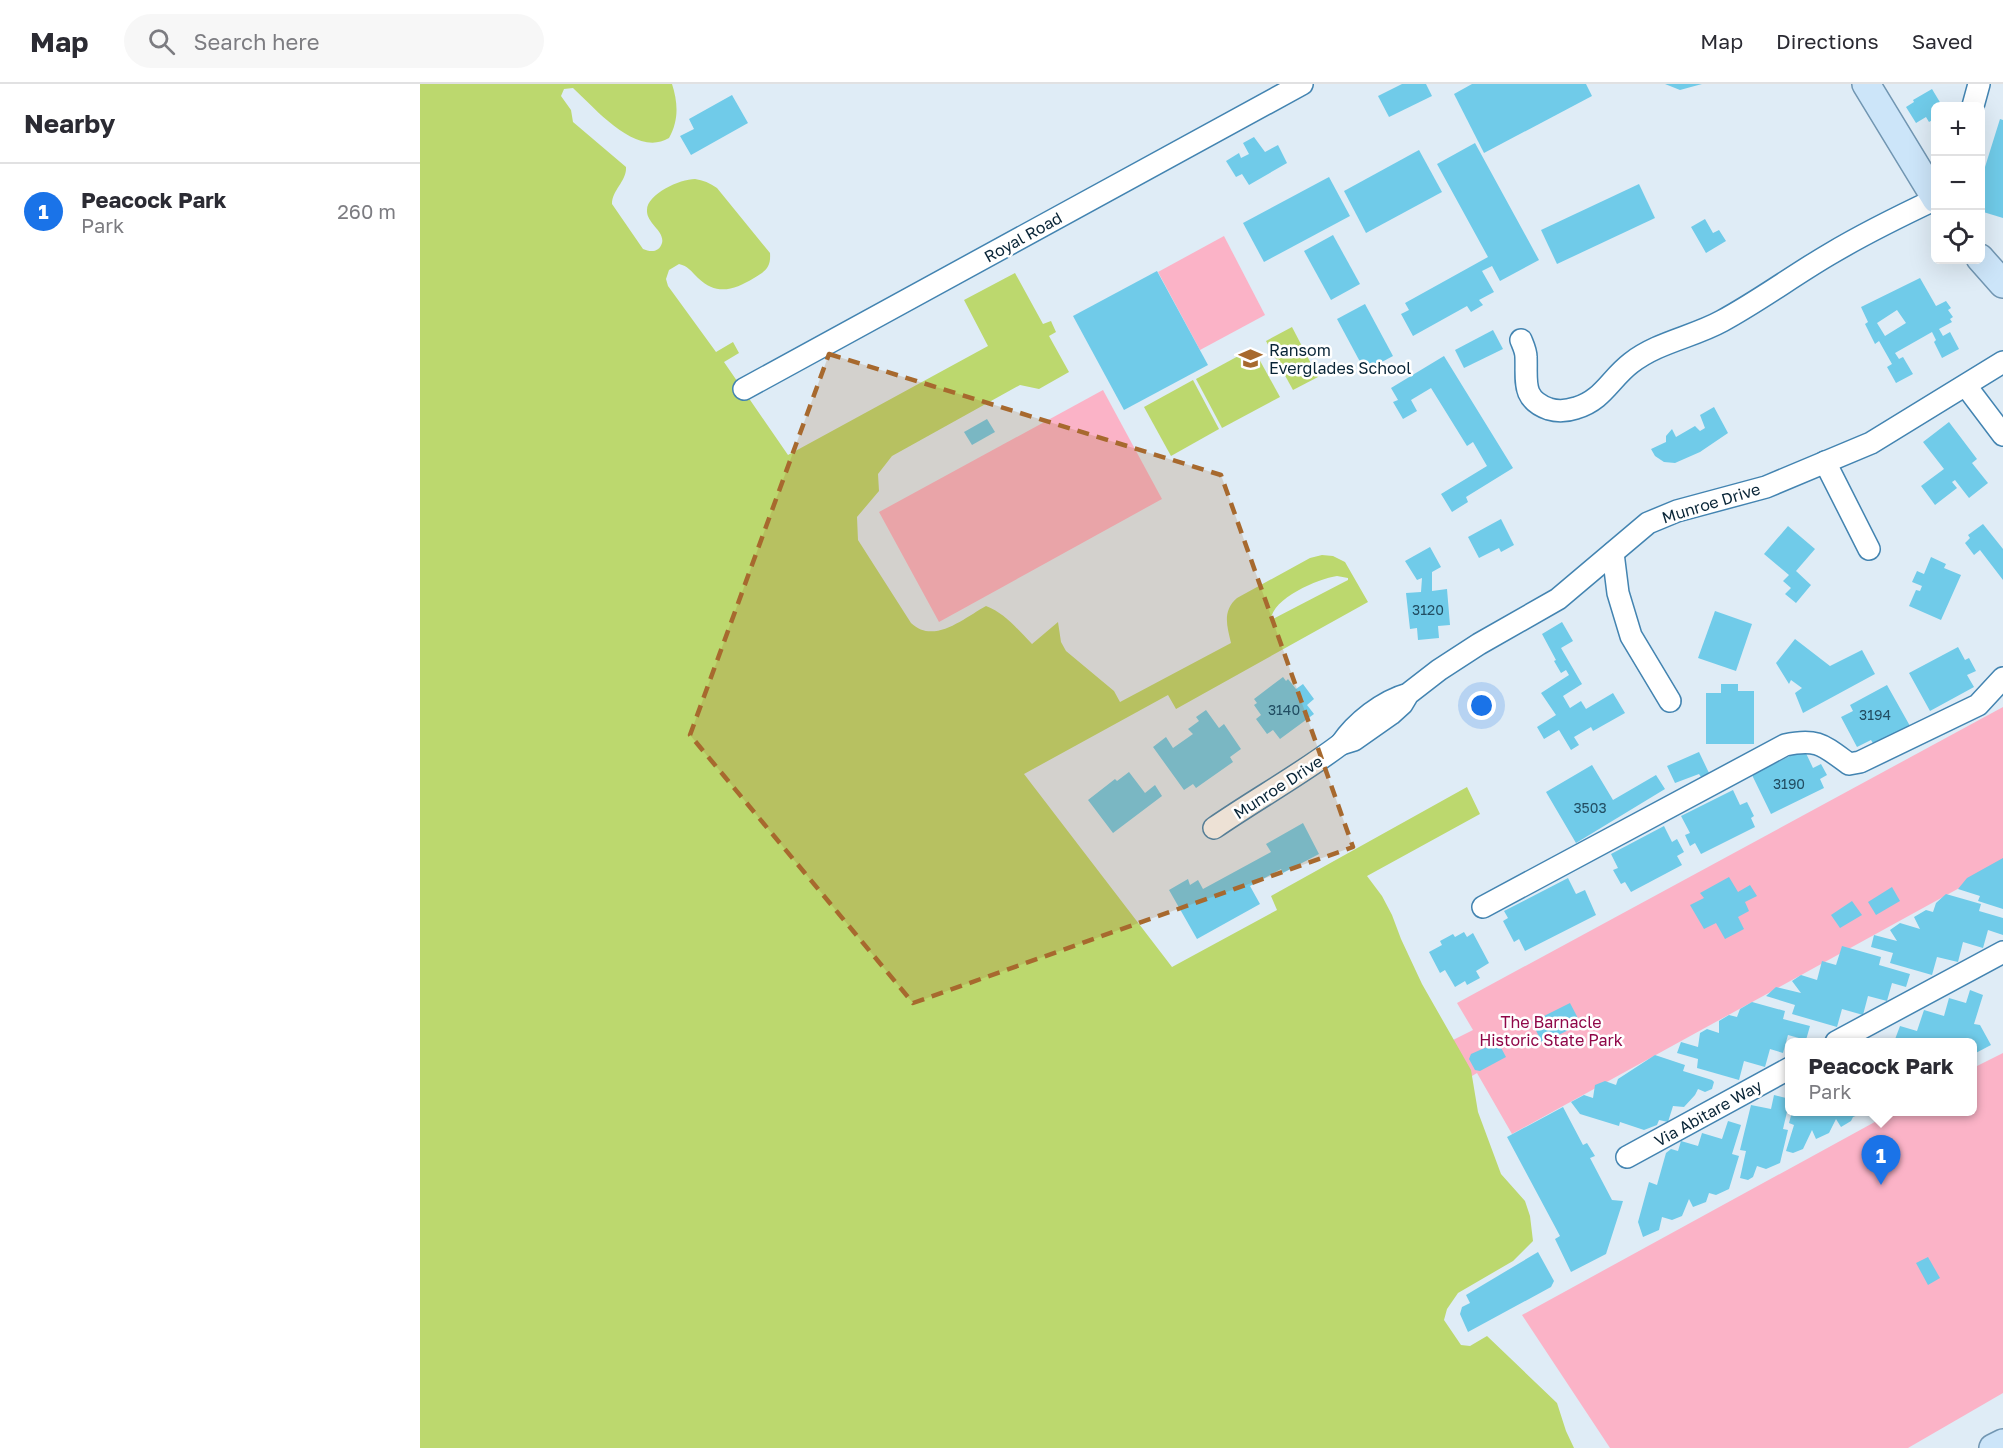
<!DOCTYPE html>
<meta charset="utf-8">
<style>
body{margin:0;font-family:"Golos Text",sans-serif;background:#f7f7f7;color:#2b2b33}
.controls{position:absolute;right:18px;top:18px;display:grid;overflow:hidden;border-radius:9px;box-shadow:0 6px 24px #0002}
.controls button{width:54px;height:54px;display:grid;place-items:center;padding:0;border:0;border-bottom:2px solid #e1e1e2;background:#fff;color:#2b2b33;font:30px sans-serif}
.you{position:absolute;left:1062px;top:622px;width:21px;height:21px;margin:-15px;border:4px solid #fff;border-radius:50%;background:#1a73e8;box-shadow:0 0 0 9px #1a73e833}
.badge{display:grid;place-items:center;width:39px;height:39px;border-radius:50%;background:#1a73e8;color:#fff;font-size:20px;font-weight:700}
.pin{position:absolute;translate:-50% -50px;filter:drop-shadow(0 2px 3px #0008)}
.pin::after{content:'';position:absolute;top:32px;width:21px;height:18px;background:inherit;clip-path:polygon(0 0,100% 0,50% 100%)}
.popup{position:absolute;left:1365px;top:954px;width:192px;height:78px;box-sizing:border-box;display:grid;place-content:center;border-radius:9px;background:#fff;filter:drop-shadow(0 2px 4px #0005);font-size:20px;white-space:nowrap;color:#7c7c81}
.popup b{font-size:22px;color:#2b2b33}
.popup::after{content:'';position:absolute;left:50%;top:100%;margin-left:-12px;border:12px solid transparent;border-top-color:#fff}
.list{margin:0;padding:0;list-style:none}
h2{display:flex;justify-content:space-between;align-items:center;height:78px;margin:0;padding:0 24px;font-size:26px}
h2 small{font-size:20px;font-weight:400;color:#7c7c81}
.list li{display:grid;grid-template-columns:39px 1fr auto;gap:18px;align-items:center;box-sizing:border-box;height:96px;padding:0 24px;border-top:2px solid #e1e1e2}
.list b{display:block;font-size:22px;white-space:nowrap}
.list p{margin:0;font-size:20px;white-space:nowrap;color:#7c7c81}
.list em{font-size:20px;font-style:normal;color:#7c7c81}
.icon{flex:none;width:33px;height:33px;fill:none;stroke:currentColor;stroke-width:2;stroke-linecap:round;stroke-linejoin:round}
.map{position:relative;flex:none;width:1583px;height:1364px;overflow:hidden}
header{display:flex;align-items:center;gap:36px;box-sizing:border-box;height:84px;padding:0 30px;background:#fff;border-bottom:2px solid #e1e1e2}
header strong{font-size:28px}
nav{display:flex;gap:33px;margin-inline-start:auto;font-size:21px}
.search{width:420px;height:54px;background:#f7f7f7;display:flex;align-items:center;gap:15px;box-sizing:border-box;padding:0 21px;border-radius:33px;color:#7c7c81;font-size:22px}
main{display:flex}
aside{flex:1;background:#fff}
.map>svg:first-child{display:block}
</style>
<header>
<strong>Map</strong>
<div class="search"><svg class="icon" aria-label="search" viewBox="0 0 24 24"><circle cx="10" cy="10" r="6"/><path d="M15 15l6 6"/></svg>Search here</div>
<nav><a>Map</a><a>Directions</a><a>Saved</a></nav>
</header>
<main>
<aside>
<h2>Nearby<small></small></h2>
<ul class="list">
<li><span class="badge">1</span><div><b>Peacock Park</b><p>Park</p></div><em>260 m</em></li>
</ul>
</aside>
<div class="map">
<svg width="1583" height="1364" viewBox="0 0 1583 1364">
<rect width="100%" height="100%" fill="#dfecf6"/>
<!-- green -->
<g fill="#fbb3c7">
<path d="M804,152L845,231L780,266L738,188Z"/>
<path d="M683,306L742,415L519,538L459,428Z"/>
<path d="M1583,623V780L1092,1050L1057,989L1052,992L1031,957L1053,946L1037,919Z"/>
<path d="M1583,969V1309L1488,1364H1190L1102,1231L1473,1028H1552L1553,984Z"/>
</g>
<!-- water -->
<g fill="#bcd86e" fill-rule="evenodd">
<path d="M0,0H252C258,19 259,36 249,54C216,74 175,24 153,4L144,5L141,12L151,26L153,38L206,83C207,97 192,106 192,120L223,165C230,168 239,169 242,159C245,147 226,139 227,126C227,110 260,95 275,95C283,96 290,99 297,104L350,169C351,183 346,187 334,194C314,206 297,212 278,194C271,187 268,182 259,180L249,186L246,195L248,202L296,268L313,258L319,269L304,278L368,371L568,262L544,216L595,189L623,240L631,237L636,248L629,252L649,288L619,305L600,301L472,372L458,390L459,407L437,433L438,456L491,539C514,561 544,534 566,522C585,529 598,546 612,560L638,538L641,558L646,567L694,607L700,618L811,559C807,542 802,527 817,514L890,474L902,471L913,472L925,478L948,518L756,625L748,611L604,690L752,883L857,826L851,812L1047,703L1060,730L947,792L962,812L972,831L981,855L1002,900L1051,986L1058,1028L1081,1090L1105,1117L1110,1132L1113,1157L1093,1177L1038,1209L1027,1225L1024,1236L1041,1261L1050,1262L1067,1252L1137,1319L1146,1347L1154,1364H0ZM917,492L928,494V496L851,536C852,514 898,495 917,492Z"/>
<path d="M872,243L898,293L873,306L846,257Z"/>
<path d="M833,264L860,313L802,344L776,295Z"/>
<path d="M773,296L799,345L751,372L724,323Z"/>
</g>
<!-- building -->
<g fill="#70cbe9" fill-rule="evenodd">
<path d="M982,0H1006L1012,12L969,33L958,12Z"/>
<path d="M1052,0H1166L1172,12L1064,69L1034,10Z"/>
<path d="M1245,0H1282L1260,6Z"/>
<path d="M1512,5L1521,20L1514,24L1516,34L1509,38L1506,33L1496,39L1486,23L1494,18L1493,16Z"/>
<path d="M312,11L328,39L271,71L260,52L274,45L269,35Z"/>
<path d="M1580,35L1583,36V134L1560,127V99Z"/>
<path d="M834,53L845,68L858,61L867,79L829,101L822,90L816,93L806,77L819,69L821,74L829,70L823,59Z"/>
<path d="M1055,59L1119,176L1080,197L1072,182L1062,187L1074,208L1059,216L1063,221L1051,228L1047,222L993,252L981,230L989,226L985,219L1068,173L1017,80Z"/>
<path d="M999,66L1022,108L946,149L924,107Z"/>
<path d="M909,93L930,132L844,178L823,139Z"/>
<path d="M1219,100L1235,134L1137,180L1121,146Z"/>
<path d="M1285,135L1293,149L1299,146L1306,157L1286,169L1271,143Z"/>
<path d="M913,151L940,200L911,216L884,167Z"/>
<path d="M737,187L788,281L704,326L653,232Z"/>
<path d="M1500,194L1516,222L1526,217L1531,224L1528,226L1533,233L1530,235L1532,238L1519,245L1523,252L1530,248L1539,265L1522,274L1514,258L1516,256L1512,248L1475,269L1479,275L1483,273L1493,290L1476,299L1467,283L1472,280L1459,257L1455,260L1445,240L1448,238L1441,223ZM1477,226L1486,239L1465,252L1457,239Z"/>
<path d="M945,220L973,272L945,287L917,235Z"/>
<path d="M1073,246L1083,265L1044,284L1035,266Z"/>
<path d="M1024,272L1093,384L1046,413L1048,418L1032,428L1021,410L1067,382L1053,358L1047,362L1011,304L991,316L997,327L983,335L973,318L978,316L971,304Z"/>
<path d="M1294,323L1308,349L1280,368L1255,379L1244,378L1235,372L1231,365L1246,358V352L1252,345L1256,353L1275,342L1280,347L1285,344L1280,331Z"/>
<path d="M567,335L575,348L552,361L544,348Z"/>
<path d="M1529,338L1557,375L1552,379L1568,399L1549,414L1535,396L1532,398L1537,404L1515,421L1501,402L1524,385L1503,358Z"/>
<path d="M1081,435L1094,461L1081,468L1079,464L1059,474L1048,453Z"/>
<path d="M1563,440L1583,465V496L1560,466L1554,471L1545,459L1550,454L1548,451Z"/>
<path d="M1368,442L1395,465L1376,487L1391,501L1376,519L1365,510L1371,504L1363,497L1369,491L1344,470Z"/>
<path d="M1010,463L1021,483L1012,488V507L1027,505L1030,541L1018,542L1019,554L998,556L997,544L990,545L986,509L1001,508L1002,494L997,496L985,477Z"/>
<path d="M1511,473L1526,480L1524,484L1541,491L1521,536L1489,522L1496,506L1500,507L1502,502L1492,498L1497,487L1504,490Z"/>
<path d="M1295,527L1332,540L1316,587L1278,574Z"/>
<path d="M1142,538L1153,557L1141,564L1162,600L1143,612L1150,624L1161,617L1166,625L1193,609L1205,629L1173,647L1171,643L1154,653L1159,661L1151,666L1139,646L1124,655L1117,643L1136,631L1121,609L1149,591L1146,586L1141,589L1134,577L1136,576L1122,550Z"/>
<path d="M1375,555L1410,582L1442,566L1455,590L1383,629L1375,609L1382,604L1371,596L1369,600L1356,579Z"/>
<path d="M1538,563L1545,576L1549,574L1556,587L1547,591L1554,603L1510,627L1489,589Z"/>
<path d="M863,593L866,597L868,595L876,605L883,600L894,615L887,621L894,630L860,655L853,646L847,650L836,635L841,631L834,621L837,619L834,615Z"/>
<path d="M1301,600H1318V607H1334V660H1286V609H1301Z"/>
<path d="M1467,601L1490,642L1454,661L1451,656L1437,663L1421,633L1433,627L1430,621Z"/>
<path d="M786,626L799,644L804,640L821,665L810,673L813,678L776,704L773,700L764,706L733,663L746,653L753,664L773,650L768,645L779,637L776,633Z"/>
<path d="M1384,665L1393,684L1401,680L1407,691L1400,695L1404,704L1351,730L1332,691Z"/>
<path d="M1279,668L1289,689L1281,693L1279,690L1255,699L1247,682Z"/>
<path d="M1172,681L1193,716L1236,691L1245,705L1156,759L1126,708Z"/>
<path d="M709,688L725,709L735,701L742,712L693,749L668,716L695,695L697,697Z"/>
<path d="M1313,706L1320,721L1327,718L1334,732L1331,734L1335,743L1281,770L1275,759L1270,762L1265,751L1270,749L1261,732Z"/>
<path d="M883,739L899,770L863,789L861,785L830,802L840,820L777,855L749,806L768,795L770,801L778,796L783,805L851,768L846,760Z"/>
<path d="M1244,742L1252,758L1257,755L1264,768L1257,772L1262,781L1211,808L1205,798L1201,800L1193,786L1198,784L1191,770Z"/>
<path d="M1583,774V825L1558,817L1560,812L1538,805L1547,794Z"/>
<path d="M1309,793L1318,808L1330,801L1337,812L1325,818L1329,827L1318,833L1324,845L1305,855L1296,839L1284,845L1270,821L1284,814L1280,809Z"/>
<path d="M1148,794L1156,810L1165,806L1176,831L1105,867L1099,855L1094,858L1083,837L1088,834L1084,827Z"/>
<path d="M1472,803L1480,817L1456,831L1448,818Z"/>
<path d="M1526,810L1561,820L1559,827L1583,834V851L1568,846L1563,864L1543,858L1538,878L1517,873L1512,891L1470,879L1473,869L1451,863L1454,851L1477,857L1470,846L1480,839L1500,845L1494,833L1506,826L1513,828L1516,819Z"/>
<path d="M1432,817L1442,831L1420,844L1411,831Z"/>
<path d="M1044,848L1047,853L1053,849L1069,879L1056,887L1060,894L1047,901L1045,897L1035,903L1025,886L1020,889L1009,868L1022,861L1020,857L1033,850L1035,853Z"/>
<path d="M1422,862L1461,873L1459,881L1490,890L1486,903L1472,899L1467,917L1448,912L1443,931L1422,925L1417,943L1372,930L1375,921L1346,912L1356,903L1381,909L1372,897L1381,891L1397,896L1402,877L1416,881Z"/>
<path d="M1550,906L1563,911L1554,940L1560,941L1571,961L1552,971V958H1474L1480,942L1497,947L1504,926L1524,932L1529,914L1546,919Z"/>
<path d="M1332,918L1365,927L1363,935L1390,942L1386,956L1368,951L1363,969L1350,965L1345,983L1324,977L1319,996L1277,984L1278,975L1257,969L1261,958L1278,963L1280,949L1287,945L1299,949V937L1309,931L1317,933L1320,925Z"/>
<path d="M1150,919L1161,940L1122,959L1112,938Z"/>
<path d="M1078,958L1086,973L1060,987L1055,986L1049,975L1051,970Z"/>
<path d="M1235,971L1265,981L1263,987L1292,996L1294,998L1292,1005L1285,1008L1278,1005L1275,1011L1264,1023L1253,1022L1248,1038L1239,1036L1237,1041L1224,1046L1200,1038L1199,1042L1160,1030L1151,1018L1164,1011L1173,1014L1175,1001L1185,997L1196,1001L1198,995Z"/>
<path d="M1354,1011L1370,1015L1363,1045L1368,1046L1360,1079L1346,1085L1337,1082L1333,1093L1328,1096L1320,1094L1326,1067L1320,1066L1331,1021L1351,1025Z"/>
<path d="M1143,1023L1163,1061L1167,1059L1175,1072L1170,1074L1192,1116L1203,1117L1186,1170L1151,1188L1135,1155L1140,1152L1087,1053Z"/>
<path d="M1372,1028H1449L1442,1032L1438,1031L1433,1033L1431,1037L1421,1043L1416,1035L1409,1049L1396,1055L1392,1046L1383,1065L1373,1069L1366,1067L1374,1041L1369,1039Z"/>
<path d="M1308,1037L1321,1041L1312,1070L1319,1072L1309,1105L1296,1111L1289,1109L1286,1118L1273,1123L1269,1115L1262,1132L1252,1136L1242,1133L1239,1146L1223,1153L1218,1138L1229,1098L1237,1101L1246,1069L1251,1065L1258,1067L1261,1057L1278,1062L1282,1049L1302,1055Z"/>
<path d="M1118,1168L1134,1197L1131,1203L1048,1248L1040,1230L1042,1223L1050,1219L1046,1211Z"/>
<path d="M1508,1173L1520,1194L1508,1201L1496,1179Z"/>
</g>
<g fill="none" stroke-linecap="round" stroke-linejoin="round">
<defs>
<g id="minor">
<path d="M1553,22L1559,0"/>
<path d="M1101,256C1103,261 1106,267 1106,273C1107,297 1101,315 1129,325C1139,328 1147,327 1156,324C1183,316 1190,295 1211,279C1238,258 1273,253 1302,237C1339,217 1374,191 1410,170C1445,149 1480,132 1516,115"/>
<path d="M1546,302L1583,351"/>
<path d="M324,305L882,0"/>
<path d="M1405,378L1449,465"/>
<path d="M1193,469L1198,509L1211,552L1250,617"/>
<path d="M988,610C963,617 936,638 921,660L934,656L971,630L982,620L988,610L1019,586L1059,560L1138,515L1228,439L1257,427L1346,403L1451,359L1583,278"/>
<path d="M794,744C836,715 880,691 921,660"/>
<path d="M1063,823L1365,661C1397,654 1403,661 1429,680L1440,678L1558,621L1583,594"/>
<path d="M1416,958L1583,868"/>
<path d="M1207,1073L1370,984"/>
</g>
<g id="major">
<path d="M1446,0L1516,115"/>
<path d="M1560,174L1583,200"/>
<path d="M1573,1364L1583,1359"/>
</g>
</defs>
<!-- minor casing -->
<use href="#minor" stroke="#4384b1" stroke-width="24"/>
<!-- major casing -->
<use href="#major" stroke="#7196b2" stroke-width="30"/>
<!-- minor -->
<use href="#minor" stroke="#fff" stroke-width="21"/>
<!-- major -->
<use href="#major" stroke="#cce5f9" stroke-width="27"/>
</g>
<!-- marked area -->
<path fill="#a7692e" fill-opacity="0.2" stroke="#a7692e" stroke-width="4.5" stroke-dasharray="12 8" stroke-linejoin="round" d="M409,270L801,391L933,763L493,919L270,651Z"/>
<!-- icons -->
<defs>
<symbol id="school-bare" viewBox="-9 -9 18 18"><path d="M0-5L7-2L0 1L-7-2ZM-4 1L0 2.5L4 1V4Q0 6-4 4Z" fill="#a7692e" stroke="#fff" stroke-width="2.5" paint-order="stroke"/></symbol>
</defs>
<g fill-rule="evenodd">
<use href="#school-bare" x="814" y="258" width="33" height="33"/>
</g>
<g text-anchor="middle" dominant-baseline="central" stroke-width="5" stroke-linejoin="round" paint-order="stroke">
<!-- number labels -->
<g font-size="14" fill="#224e63">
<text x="1008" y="525">3120</text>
<text x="864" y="625">3140</text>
<text x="1455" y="630">3194</text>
<text x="1369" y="699">3190</text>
<text x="1170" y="723">3503</text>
</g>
<!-- street labels -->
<g font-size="16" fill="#082436" stroke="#fff">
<text transform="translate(603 153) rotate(-29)">Royal Road</text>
<text transform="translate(1291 419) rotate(-17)">Munroe Drive</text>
<text transform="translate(858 703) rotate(-33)">Munroe Drive</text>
<text transform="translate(1288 1029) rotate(-29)">Via Abitare Way</text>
</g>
<!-- poi labels -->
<g font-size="16" fill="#082436" stroke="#fff" text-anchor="start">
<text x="849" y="266">Ransom<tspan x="849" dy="18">Everglades School</tspan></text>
</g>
<!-- park labels -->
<g font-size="16" fill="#8f0748" stroke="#fff">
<text x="1131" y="938">The Barnacle<tspan x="1131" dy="18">Historic State Park</tspan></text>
</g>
</g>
</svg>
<div class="controls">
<button>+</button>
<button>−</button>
<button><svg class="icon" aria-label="locate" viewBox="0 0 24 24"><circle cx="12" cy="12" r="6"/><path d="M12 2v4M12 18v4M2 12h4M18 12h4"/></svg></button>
</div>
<div class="you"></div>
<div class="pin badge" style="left:1461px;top:1101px">1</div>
<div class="popup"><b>Peacock Park</b>Park</div>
</div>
</main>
